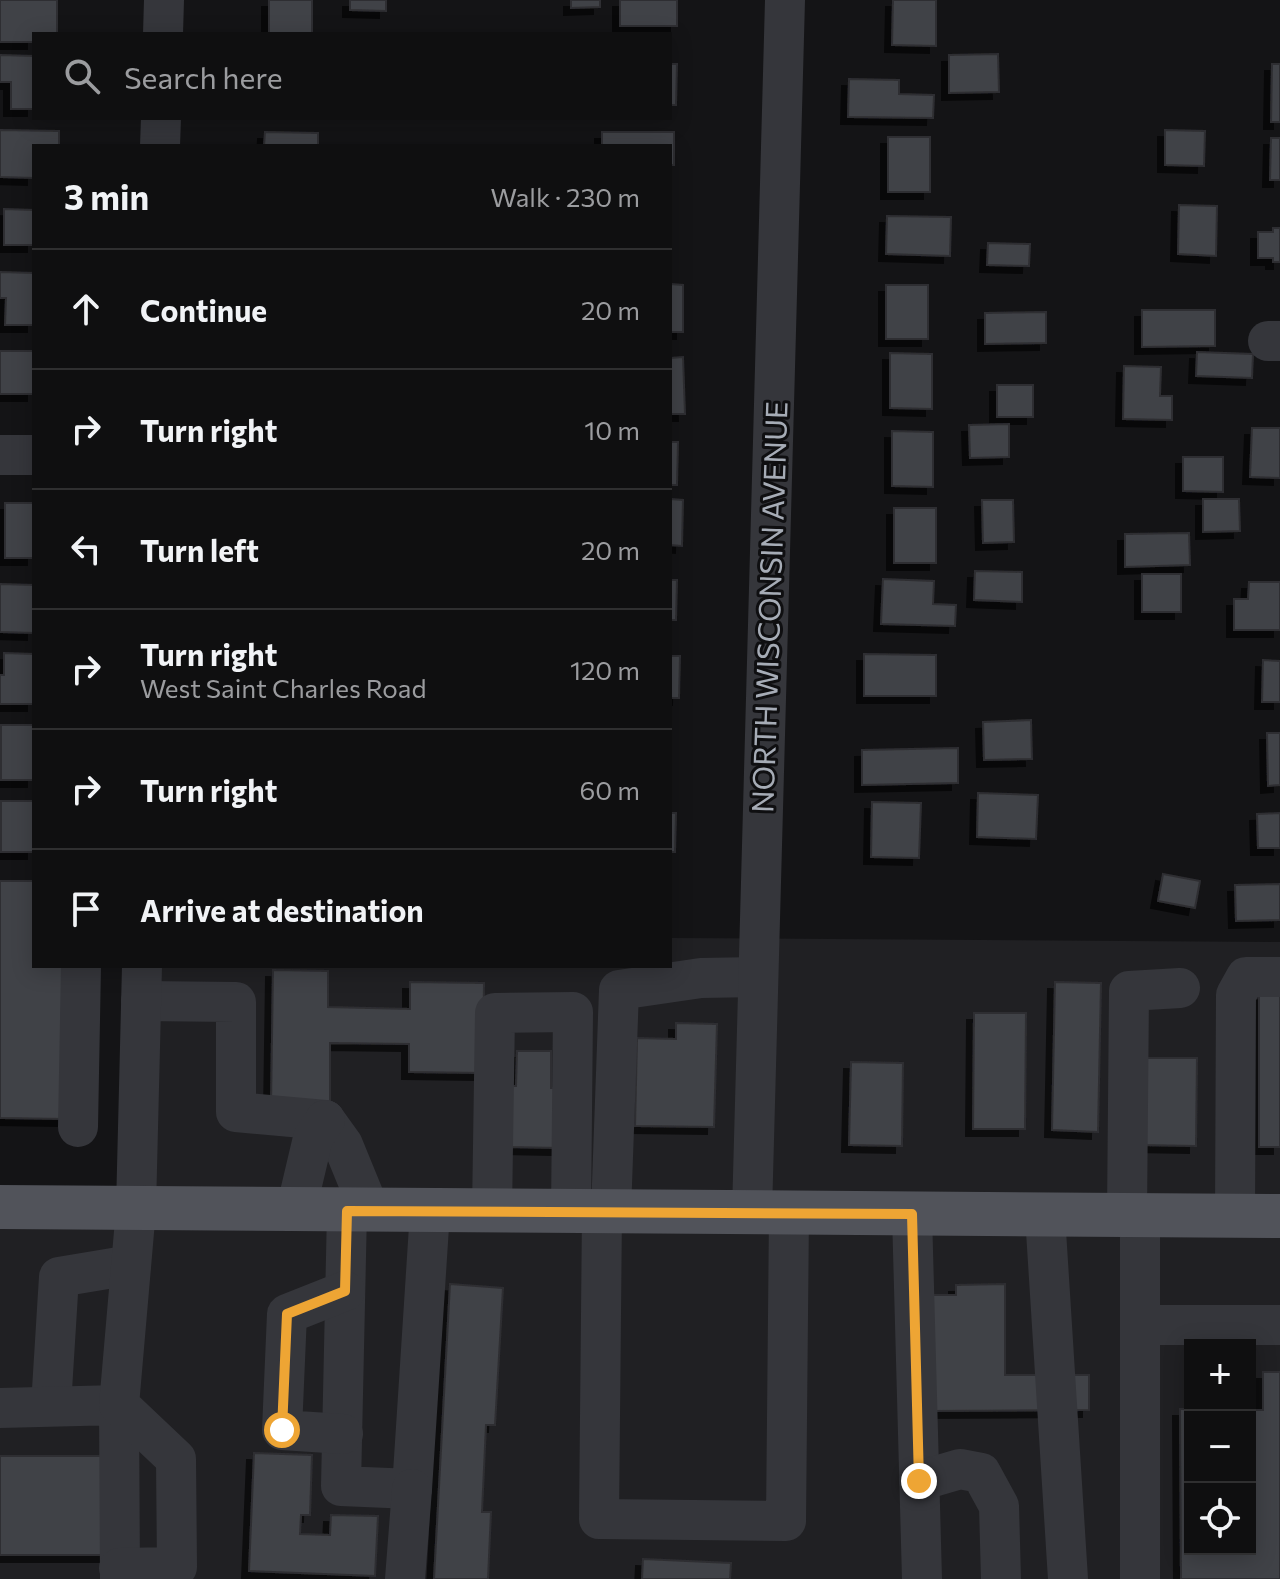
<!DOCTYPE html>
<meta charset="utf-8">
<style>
body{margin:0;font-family:Commissioner,sans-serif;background:#181819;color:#f1f3f6}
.controls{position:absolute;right:24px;bottom:24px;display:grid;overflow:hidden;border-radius:0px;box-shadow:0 4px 20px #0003}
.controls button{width:72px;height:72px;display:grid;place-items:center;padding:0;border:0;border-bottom:2px solid #2f2f30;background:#0f0f10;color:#f1f3f6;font:40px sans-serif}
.stop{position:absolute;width:24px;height:24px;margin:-18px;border:6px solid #eea534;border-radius:50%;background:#fff}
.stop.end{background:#eea534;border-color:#fff;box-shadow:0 2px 8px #0008}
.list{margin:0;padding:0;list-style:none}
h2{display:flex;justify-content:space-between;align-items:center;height:104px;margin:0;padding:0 32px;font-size:34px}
h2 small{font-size:26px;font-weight:400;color:#9b9c9f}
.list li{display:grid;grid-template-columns:52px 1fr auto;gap:24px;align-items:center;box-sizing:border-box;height:120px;padding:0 32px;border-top:2px solid #2f2f30}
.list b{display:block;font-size:30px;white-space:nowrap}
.list p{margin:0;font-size:26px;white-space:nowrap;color:#9b9c9f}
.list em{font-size:26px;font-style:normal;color:#9b9c9f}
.icon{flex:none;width:44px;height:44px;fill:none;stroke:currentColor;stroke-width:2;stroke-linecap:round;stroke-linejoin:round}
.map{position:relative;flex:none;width:1280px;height:1579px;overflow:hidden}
.search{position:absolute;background:#0f0f10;box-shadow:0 4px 20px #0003;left:32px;top:32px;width:640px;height:88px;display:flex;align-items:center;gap:20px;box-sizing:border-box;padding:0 28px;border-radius:0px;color:#9b9c9f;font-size:30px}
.panel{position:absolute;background:#0f0f10;box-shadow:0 4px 20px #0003;left:32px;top:144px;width:640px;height:824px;border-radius:0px}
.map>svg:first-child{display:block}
</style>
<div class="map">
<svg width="1280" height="1579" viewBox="0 0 1280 1579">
<defs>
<filter id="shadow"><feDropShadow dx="-7" dy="7" stdDeviation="0" flood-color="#0009"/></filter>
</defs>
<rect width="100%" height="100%" fill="#141416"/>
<!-- built -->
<g fill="#202023" fill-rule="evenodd">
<path d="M670,938L1280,942V1203L150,1198L152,966H670Z"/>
<path d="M0,1216L1280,1226V1579H0ZM1190,1345H1250V1549H1190Z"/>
</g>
<!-- building -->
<g fill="#404246" stroke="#2e2e32" stroke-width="2" filter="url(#shadow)">
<path d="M0,0H57V34H34V42H0Z"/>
<rect x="269" y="0" width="43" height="34"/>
<path d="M350,0H386V11L350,10Z"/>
<path d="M571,0H600V7L571,8Z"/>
<rect x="620" y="0" width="57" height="26"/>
<path d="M893,0H936V46L892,45Z"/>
<path d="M998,54L999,92L949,93V55Z"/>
<path d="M0,55L34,56V109H11V82H0Z"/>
<path d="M670,64H677L676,105H670Z"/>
<path d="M1272,64H1280V122H1271Z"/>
<path d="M849,79L899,80V94L934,95L933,118L848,117Z"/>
<path d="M0,130L59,131V146H34V178L0,177Z"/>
<path d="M1165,130L1205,131L1204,166L1165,165Z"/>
<path d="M265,132L318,133V146H264Z"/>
<path d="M602,132H674V165H670V146H602Z"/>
<rect x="888" y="137" width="42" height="55"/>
<path d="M1271,138H1280V180H1270Z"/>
<path d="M1179,205L1217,206L1216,256L1178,254Z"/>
<path d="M4,209L34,210V245H4Z"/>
<path d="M887,216L951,217L950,256L886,254Z"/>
<path d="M1273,228H1280V262H1273V258H1258V232H1273Z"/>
<path d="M988,243L1030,244L1029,266L987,265Z"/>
<path d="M0,272L34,273V325H5L6,298H0Z"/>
<path d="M670,284L683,285V332H670Z"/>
<rect x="886" y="285" width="42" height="54"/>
<path d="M1142,310H1215V346L1142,347Z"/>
<path d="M1046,312V343L985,344V313Z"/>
<rect x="0" y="351" width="34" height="43"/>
<path d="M1197,352L1253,354L1252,378L1196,376Z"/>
<path d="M890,353L932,354V409L890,408Z"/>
<path d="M683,357L685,414H670V358Z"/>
<path d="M1124,366L1161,367L1160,396H1172V420L1123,419Z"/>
<rect x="997" y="385" width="36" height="32"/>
<path d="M1009,424V457L970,458L969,425Z"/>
<path d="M1252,428H1280V478L1250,477Z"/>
<path d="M892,431L933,432V487L892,486Z"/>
<path d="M670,442H678L677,485H670Z"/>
<path d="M1183,457H1223V492L1183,491Z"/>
<path d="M670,499L683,500L682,546L670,545Z"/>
<path d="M1203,499H1239L1240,531L1203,532Z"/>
<path d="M982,500H1013L1014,542L983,543Z"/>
<rect x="5" y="503" width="29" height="55"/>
<rect x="894" y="508" width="42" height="55"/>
<path d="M1189,533L1190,565L1125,567V534Z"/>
<path d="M975,571L1022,572V602L974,600Z"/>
<rect x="1142" y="574" width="39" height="38"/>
<path d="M883,579L934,581L933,604L956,605L955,626L881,624Z"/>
<path d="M670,580H677L676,620H670Z"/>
<path d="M1249,582H1280V630H1234V599H1248Z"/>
<path d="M0,584L34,585V633L0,632Z"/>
<path d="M4,653L34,654V704H0V675H4Z"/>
<path d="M864,654L936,655V696H864Z"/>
<path d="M670,656H680L679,698H670Z"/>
<path d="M1263,660L1280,661V702H1262Z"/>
<path d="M1031,720L1032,759L984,760L983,722Z"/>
<rect x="1" y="725" width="33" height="55"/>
<path d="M1267,733H1280V785L1268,786Z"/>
<path d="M958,748V783L862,785V750Z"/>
<path d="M978,793L1038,795L1036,839L977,837Z"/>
<rect x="1" y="801" width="33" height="51"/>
<path d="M872,802L921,803L919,858L871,857Z"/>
<path d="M670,813H676L675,852H670Z"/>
<path d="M1280,813V848H1258L1257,814Z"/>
<path d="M1163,874L1200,881L1195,908L1158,901Z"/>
<path d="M0,881H34V966H66L64,1119L0,1118Z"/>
<path d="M1280,884V920L1236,921L1235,885Z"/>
<path d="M273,970L328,971V1007L410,1009V982L484,983L483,1073L409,1072V1044L330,1043V1105H271Z"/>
<path d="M1055,982L1101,983L1098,1132L1052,1130Z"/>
<path d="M1259,993L1280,994V1147H1259Z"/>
<path d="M974,1013H1026L1025,1129H973Z"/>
<path d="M676,1023L717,1024L714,1127L635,1126L637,1038L676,1039Z"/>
<path d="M517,1051H551V1088H559L558,1148L503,1147V1086H516Z"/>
<path d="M1139,1058H1197L1196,1146L1139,1145Z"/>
<path d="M851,1062L903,1063L902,1146L849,1145Z"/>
<path d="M450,1284L503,1288L495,1425H486L482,1512H491L488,1579H434Z"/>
<path d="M1005,1284V1375H1089V1410L930,1411L929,1295H956V1285Z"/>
<path d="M1263,1372H1280V1579H1181L1180,1409H1190V1549H1250V1410H1263Z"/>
<path d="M254,1453L312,1455L310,1515H301L300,1534L330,1535L331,1515L378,1516L375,1576L249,1571Z"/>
<rect x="0" y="1456" width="108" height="99"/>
<path d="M643,1559L731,1563L730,1579H642Z"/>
</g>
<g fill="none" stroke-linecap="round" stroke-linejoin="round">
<!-- minor -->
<g stroke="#35363b" stroke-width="40">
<path d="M163,34L164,0"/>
<path d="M160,146L161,118"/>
<path d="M1268,341H1280"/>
<path d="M0,455H34"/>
<path d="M141,1001L236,1002V1112L325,1120"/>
<path d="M325,1120L343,1145L370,1211"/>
<path d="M78,1127L81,966"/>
<path d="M296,1210L313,1138L325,1120"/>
<path d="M347,1211L341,1486L412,1489L430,1211"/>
<path d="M492,1212L495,1013L573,1012L571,1212"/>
<path d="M602,1212L599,1519L786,1521L789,1213"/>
<path d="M611,1212L619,990L701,978L758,977"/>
<path d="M752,1213L785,0"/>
<path d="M912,1214L922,1579"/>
<path d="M1045,1215L1068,1579"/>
<path d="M1127,1215L1129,991L1180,988"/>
<path d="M1235,1215L1236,995L1246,977H1280"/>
<path d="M1140,1325H1280"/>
<path d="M51,1406L59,1277L131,1265"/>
<path d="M0,1408L119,1405L120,1579"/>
<path d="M343,1434L282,1430L287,1314L345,1291"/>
<path d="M919,1481L960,1469L981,1473L999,1506L1001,1579"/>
<path d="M119,1568L177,1567L176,1459L119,1405L136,1209L142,966"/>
<path d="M405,1579L412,1489"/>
<path d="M1140,1579V1215"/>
</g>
<!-- major -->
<path stroke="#51535a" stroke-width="44" d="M0,1207L1280,1216"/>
</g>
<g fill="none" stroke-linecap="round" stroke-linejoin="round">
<!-- route -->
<path stroke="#eea534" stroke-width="10" d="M282,1430L287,1314L345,1291L347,1211L912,1214L919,1481"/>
</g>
<g text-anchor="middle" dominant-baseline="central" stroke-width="6" stroke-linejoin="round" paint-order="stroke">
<!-- street labels -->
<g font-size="30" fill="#a6acb6" stroke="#0f0f11">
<text transform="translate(768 607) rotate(-88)">NORTH WISCONSIN AVENUE</text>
</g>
</g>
</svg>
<div class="controls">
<button>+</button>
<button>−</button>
<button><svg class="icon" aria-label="locate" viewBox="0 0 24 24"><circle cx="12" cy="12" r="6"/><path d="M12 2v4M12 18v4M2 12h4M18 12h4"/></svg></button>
</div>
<div class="stop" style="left:282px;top:1430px"></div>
<div class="stop end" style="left:919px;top:1481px"></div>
<div class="search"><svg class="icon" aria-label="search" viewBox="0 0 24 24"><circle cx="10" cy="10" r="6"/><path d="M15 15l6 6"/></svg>Search here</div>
<section class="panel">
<h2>3 min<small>Walk · 230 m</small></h2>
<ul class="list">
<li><svg class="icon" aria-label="ahead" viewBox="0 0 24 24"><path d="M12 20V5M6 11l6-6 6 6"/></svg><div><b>Continue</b></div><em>20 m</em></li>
<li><svg class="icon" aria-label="right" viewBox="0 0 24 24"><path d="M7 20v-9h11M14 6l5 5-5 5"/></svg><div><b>Turn right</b></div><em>10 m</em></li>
<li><svg class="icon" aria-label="left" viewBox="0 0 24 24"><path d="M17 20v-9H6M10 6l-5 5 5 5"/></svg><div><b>Turn left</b></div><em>20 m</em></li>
<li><svg class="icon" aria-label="right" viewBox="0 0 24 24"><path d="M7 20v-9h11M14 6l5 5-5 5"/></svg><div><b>Turn right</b><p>West Saint Charles Road</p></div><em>120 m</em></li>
<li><svg class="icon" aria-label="right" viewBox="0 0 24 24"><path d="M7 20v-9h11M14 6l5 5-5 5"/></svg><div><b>Turn right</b></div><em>60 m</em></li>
<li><svg class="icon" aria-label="arrive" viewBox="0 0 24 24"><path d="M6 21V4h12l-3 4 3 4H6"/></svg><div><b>Arrive at destination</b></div></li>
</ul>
</section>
</div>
